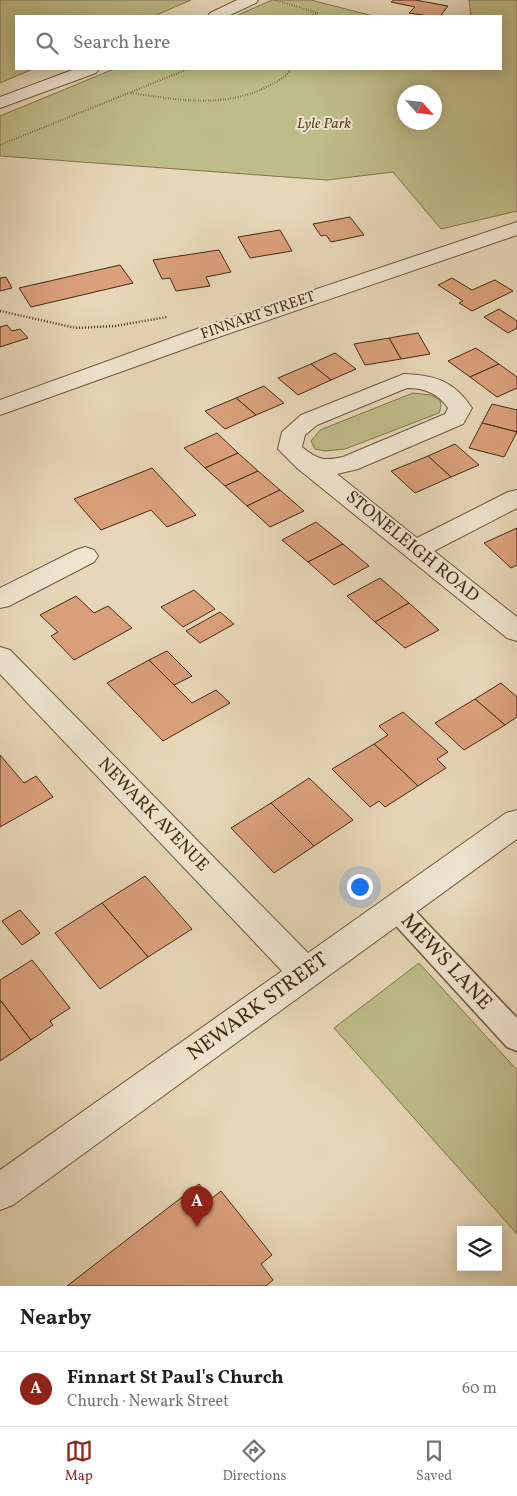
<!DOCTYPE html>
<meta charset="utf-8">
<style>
body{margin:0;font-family:Vollkorn,serif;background:#f2f2f2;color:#202124}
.controls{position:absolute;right:15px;bottom:15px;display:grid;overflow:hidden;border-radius:0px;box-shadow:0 2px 12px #0003}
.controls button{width:45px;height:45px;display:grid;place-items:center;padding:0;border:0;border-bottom:1px solid #e0e0e0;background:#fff;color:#202124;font:25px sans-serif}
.compass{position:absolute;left:397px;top:85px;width:45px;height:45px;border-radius:50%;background:#fff;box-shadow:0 2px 12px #0003;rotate:117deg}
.you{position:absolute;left:359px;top:886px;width:18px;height:18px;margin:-12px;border:4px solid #fff;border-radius:50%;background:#1a73e8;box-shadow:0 0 0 8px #1a73e833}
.badge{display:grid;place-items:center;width:32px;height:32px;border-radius:50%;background:#8f2418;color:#fff;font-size:16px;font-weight:700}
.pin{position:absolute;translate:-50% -41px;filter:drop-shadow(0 1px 2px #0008)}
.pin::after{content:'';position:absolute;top:26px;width:18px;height:15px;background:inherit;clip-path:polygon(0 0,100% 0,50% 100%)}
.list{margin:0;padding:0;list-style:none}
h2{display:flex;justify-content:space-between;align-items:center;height:65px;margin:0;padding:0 20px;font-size:21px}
h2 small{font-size:16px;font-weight:400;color:#757577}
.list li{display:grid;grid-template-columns:32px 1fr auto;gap:15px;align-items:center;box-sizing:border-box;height:75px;padding:0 20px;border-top:1px solid #e0e0e0}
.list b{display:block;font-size:19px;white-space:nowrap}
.list p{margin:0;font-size:16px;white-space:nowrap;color:#757577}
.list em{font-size:16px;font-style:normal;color:#757577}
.icon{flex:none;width:28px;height:28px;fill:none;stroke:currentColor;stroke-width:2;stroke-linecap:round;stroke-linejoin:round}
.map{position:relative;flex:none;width:517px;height:1286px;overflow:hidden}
.search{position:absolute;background:#fff;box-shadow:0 2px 12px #0003;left:15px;right:15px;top:15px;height:55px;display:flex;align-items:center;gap:12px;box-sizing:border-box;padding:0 18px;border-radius:0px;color:#757577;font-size:19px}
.sheet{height:140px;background:#fff}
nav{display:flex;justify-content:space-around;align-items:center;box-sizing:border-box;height:70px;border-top:1px solid #e0e0e0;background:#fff;font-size:14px;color:#757577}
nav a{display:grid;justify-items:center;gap:2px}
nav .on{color:#8f2418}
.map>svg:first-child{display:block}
</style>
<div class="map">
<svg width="517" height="1286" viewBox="0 0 517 1286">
<rect width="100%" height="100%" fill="#e7d7b8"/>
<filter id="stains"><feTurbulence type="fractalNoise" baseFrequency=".004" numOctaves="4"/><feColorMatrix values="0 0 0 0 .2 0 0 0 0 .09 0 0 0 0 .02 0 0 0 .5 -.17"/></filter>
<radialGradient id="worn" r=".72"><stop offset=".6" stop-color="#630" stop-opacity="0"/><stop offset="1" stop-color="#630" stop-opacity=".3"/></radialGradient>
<!-- green -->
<g fill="#bebc89" stroke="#81744c" fill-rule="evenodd">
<path d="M0,0H191L154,16H16V69H33L0,83Z"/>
<path d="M272,0H311L373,16H236Z"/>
<path d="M469,0H517V211L441,229L393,172L327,180L0,156V116L114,69H501V16H471ZM434,92V122H404V92Z"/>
<path d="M413,393L431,395L440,400L441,407L439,413L345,449L325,451L315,449L311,441L320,430Z"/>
<path d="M419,963L517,1070V1234L334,1028Z"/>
</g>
<!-- building -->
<g fill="#daa07c" stroke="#442b0f">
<path d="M394,0H415L448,6L441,15L449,16H429L409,13L415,7L391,2Z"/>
<path d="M350,217L364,235L331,242L326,235L321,236L313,224Z"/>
<path d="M280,230L292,251L250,258L238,237Z"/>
<path d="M219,250L231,272L206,277L210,286L176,291L170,278L162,279L153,260Z"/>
<path d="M120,265L133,283L31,307L19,288Z"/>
<path d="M6,277L12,288L0,291V278Z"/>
<path d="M452,278L472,290L495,280L513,291L472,311L459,303L463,301L438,285Z"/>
<path d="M499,309L517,321V328L508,333L484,317Z"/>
<path d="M7,325L12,331L20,329L28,338L0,347V327Z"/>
<path d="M418,333L430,354L401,359L389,338Z"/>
<path d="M389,338L401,359L365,365L354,344Z"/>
<path d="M476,348L499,364L470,377L448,361Z"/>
<path d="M335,353L356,369L331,380L311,364Z"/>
<path d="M311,364L331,380L298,395L278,378Z"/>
<path d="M499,364L517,377V388L497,397L470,377Z"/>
<path d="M264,386L284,403L256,415L236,398Z"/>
<path d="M236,398L256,415L225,429L205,411Z"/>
<path d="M492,404L517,410V432L482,423Z"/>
<path d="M482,423L517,432L504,457L469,448Z"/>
<path d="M217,433L238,453L205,468L184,448Z"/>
<path d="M455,444L479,465L451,477L428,456Z"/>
<path d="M238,453L258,471L225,486L205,468Z"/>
<path d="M428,456L451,477L415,493L391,471Z"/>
<path d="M152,468L196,515L167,527L151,510L101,530L74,499Z"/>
<path d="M258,471L280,490L247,506L225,486Z"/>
<path d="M280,490L304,511L270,527L247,506Z"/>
<path d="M316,522L343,544L308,562L282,540Z"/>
<path d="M517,528V565L511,568L484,543Z"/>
<path d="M343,544L369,566L334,585L308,562Z"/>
<path d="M380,578L409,603L375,622L347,596Z"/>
<path d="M194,590L215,609L183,627L161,607Z"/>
<path d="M76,596L94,613L108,606L132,628L74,660L51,636L58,632L40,615Z"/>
<path d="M409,603L439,630L405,648L375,622Z"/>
<path d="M220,612L234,624L200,643L186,631Z"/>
<path d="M167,651L192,676L174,685L149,660Z"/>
<path d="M149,660L192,703L216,690L230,703L163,741L107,683Z"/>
<path d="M501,683L517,697V717L505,725L475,699Z"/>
<path d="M475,699L505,725L464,750L435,723Z"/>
<path d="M403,712L448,752L437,759L446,768L418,786L374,744L388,735L379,726Z"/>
<path d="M374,744L418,786L385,807L379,801L370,807L332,769Z"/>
<path d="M0,755L24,783L36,776L53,797L0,827Z"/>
<path d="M309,778L353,820L314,846L271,803Z"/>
<path d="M271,803L314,846L274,873L231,828Z"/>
<path d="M145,876L192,929L148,957L102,903Z"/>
<path d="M102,903L148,957L100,989L55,933Z"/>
<path d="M20,910L40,933L22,945L2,921Z"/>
<path d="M32,960L70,1008L50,1021L53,1025L31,1040L0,1000V980Z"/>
<path d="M0,1000L31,1040L0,1061Z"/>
<path d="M199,1184L211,1199L221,1191L272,1255L261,1264L273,1280L266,1286H67Z"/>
</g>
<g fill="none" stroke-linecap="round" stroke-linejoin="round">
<defs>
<path id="lane" d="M396,897L405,900L517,1018V1051L507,1047L387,916L383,908L387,900Z"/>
<g id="street">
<path d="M237,0H258L256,3L228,16H208L210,13Z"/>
<path d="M75,69H99L96,73L0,108V97Z"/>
<path d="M517,222V235L204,342L0,415V400L188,332Z"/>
<path d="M404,374C435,375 454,381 472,408L463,424L358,469L337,474L417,538L508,492L517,490V508L434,551L517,617V641L507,638L297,468L278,449L282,432L301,415ZM407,388C424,388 438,393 448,408L445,414L343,457C324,461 318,460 302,447L305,435L317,425Z"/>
<path d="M85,547L94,550L98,556L94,562L9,606L0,608V588L76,550Z"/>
<path d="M0,647L10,650L308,953L506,813L517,810V839L13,1205L0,1210V1170L282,971L0,674Z"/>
</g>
</defs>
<!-- lane casing -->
<use href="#lane" stroke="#6d5639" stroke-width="3"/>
<!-- street casing -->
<use href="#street" stroke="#6d5639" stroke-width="2"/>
<!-- path-far1 -->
<g stroke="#442b0f" stroke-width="2" stroke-dasharray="0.5 2" stroke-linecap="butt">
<path d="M275,0L318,13L310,16"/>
<path d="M131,93C177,100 228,109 270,85C278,81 286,77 291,69"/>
<path d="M0,145L188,69"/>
</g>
<!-- path -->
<path stroke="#442b0f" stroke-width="2.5" stroke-dasharray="1 2" stroke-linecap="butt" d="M0,311L76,328L115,326L167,317"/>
<!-- lane -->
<use href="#lane" fill="#efe5d1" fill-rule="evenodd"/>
<!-- street -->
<use href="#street" fill="#efe5d1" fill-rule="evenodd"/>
</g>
<g text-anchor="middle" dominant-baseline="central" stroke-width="4" stroke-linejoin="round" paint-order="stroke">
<!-- far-park labels -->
<g font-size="15" font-style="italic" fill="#5c4827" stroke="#efe5d1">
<text x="324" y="124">Lyle Park</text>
</g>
<!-- far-street labels -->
<g font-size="15" fill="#442b0f" stroke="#efe5d1">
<text transform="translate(258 316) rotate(-19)">FINNART STREET</text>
</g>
<!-- street labels -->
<g font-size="18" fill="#442b0f" stroke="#efe5d1">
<text transform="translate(412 547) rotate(39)">STONELEIGH ROAD</text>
<text transform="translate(153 815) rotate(46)">NEWARK AVENUE</text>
</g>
<!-- near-street labels -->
<g font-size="21" fill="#442b0f" stroke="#efe5d1">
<text transform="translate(446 962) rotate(47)">MEWS LANE</text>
<text transform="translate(258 1007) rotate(-36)">NEWARK STREET</text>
</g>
</g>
<rect width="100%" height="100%" filter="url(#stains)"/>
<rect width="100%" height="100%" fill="url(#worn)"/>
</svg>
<div class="controls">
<button><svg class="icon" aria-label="layers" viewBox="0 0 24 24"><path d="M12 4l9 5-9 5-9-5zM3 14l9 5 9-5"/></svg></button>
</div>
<svg class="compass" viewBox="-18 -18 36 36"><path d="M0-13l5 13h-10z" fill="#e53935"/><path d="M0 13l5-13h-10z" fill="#757577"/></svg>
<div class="you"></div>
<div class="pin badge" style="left:197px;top:1227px">A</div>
<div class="search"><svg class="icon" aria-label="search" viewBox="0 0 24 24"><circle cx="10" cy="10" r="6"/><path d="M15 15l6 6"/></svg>Search here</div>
</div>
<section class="sheet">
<h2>Nearby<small></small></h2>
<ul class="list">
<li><span class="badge">A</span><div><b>Finnart St Paul's Church</b><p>Church · Newark Street</p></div><em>60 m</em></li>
</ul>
</section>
<nav>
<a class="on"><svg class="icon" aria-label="map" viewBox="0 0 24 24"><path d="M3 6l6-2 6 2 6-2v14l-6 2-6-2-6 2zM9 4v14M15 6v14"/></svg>Map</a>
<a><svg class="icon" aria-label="directions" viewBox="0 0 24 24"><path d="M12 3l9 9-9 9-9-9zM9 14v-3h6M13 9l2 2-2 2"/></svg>Directions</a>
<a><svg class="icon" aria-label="saved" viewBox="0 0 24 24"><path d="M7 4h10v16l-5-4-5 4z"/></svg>Saved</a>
</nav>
